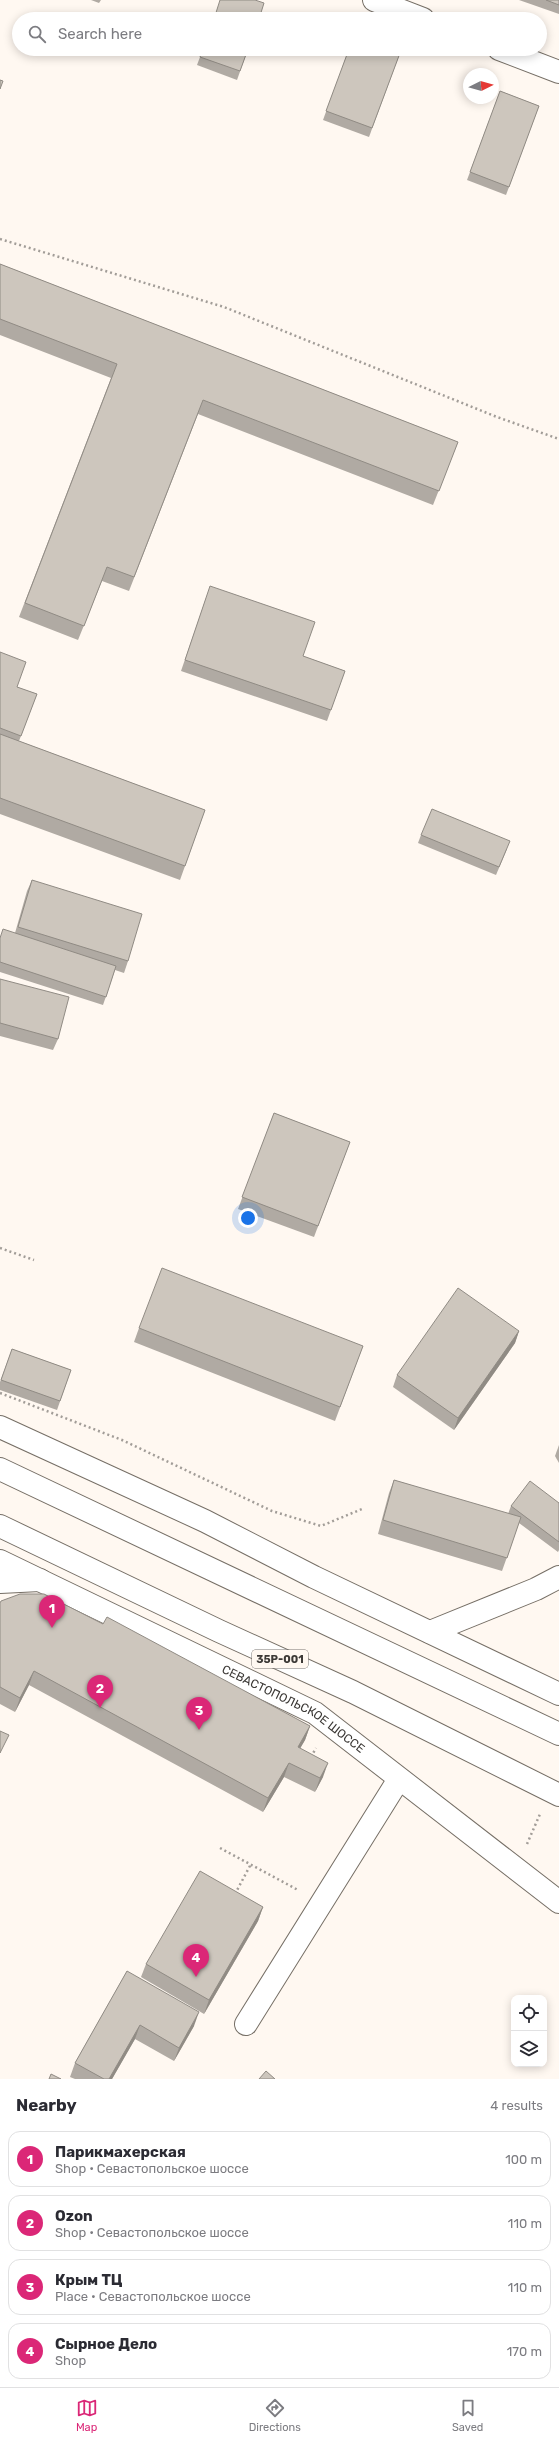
<!DOCTYPE html>
<meta charset="utf-8">
<style>
body{margin:0;font-family:Rubik,sans-serif;background:#f2f2f3;color:#2b2b33}
.controls{position:absolute;right:12px;bottom:12px;display:grid;overflow:hidden;border-radius:8px;box-shadow:0 2px 10px #0003}
.controls button{width:36px;height:36px;display:grid;place-items:center;padding:0;border:0;border-bottom:1px solid #e1e1e2;background:#fff;color:#2b2b33;font:20px sans-serif}
.compass{position:absolute;left:463px;top:68px;width:36px;height:36px;border-radius:50%;background:#fff;box-shadow:0 2px 10px #0003;rotate:85deg}
.you{position:absolute;left:248px;top:1218px;width:14px;height:14px;margin:-10px;border:3px solid #fff;border-radius:50%;background:#1a73e8;box-shadow:0 0 0 6px #1a73e833}
.badge{display:grid;place-items:center;width:26px;height:26px;border-radius:50%;background:#db2777;color:#fff;font-size:13px;font-weight:700}
.pin{position:absolute;translate:-50% -33px;filter:drop-shadow(0 1px 2px #0008)}
.pin::after{content:'';position:absolute;top:21px;width:14px;height:12px;background:inherit;clip-path:polygon(0 0,100% 0,50% 100%)}
.list{margin:0;padding:0;list-style:none}
h2{display:flex;justify-content:space-between;align-items:center;height:52px;margin:0;padding:0 16px;font-size:17px}
h2 small{font-size:13px;font-weight:400;color:#7c7c81}
.list li{display:grid;grid-template-columns:26px 1fr auto;gap:12px;align-items:center;box-sizing:border-box;height:56px;margin:0 8px 8px;padding:0 8px;border:1px solid #e1e1e2;border-radius:12px}
.list b{display:block;font-size:15px;white-space:nowrap}
.list p{margin:0;font-size:13px;white-space:nowrap;color:#7c7c81}
.list em{font-size:13px;font-style:normal;color:#7c7c81}
.icon{flex:none;width:22px;height:22px;fill:none;stroke:currentColor;stroke-width:2;stroke-linecap:round;stroke-linejoin:round}
.map{position:relative;flex:none;width:559px;height:2079px;overflow:hidden}
.search{position:absolute;background:#fff;box-shadow:0 2px 10px #0003;left:12px;right:12px;top:12px;height:44px;display:flex;align-items:center;gap:10px;box-sizing:border-box;padding:0 14px;border-radius:22px;color:#7c7c81;font-size:15px}
.sheet{height:308px;background:#fff}
nav{display:flex;justify-content:space-around;align-items:center;box-sizing:border-box;height:56px;border-top:1px solid #e1e1e2;background:#fff;font-size:11px;color:#7c7c81}
nav a{display:grid;justify-items:center;gap:2px}
nav .on{color:#db2777}
.map>svg:first-child{display:block}
</style>
<div class="map">
<svg width="559" height="2079" viewBox="0 0 559 2079">
<rect width="100%" height="100%" fill="#fff8f1"/>
<g fill="none" stroke-linecap="round" stroke-linejoin="round">
<defs>
<g id="minor">
<path d="M374,0L423,19"/>
<path d="M499,49L559,72"/>
<path d="M0,1582L40,1580"/>
<path d="M430,1632L536,1589L559,1577"/>
<path d="M246,2024L399,1779"/>
</g>
<g id="major">
<path d="M0,1427L205,1521L314,1577L559,1694"/>
<path d="M0,1469L559,1734"/>
<path d="M0,1526L219,1631L353,1692L559,1795"/>
<path id="s1" d="M0,1561L315,1713L559,1902"/>
</g>
</defs>
<!-- minor casing -->
<use href="#minor" stroke="#766f66" stroke-width="24"/>
<!-- major casing -->
<use href="#major" stroke="#766f66" stroke-width="24"/>
<!-- path -->
<g stroke="#a29d98" stroke-width="2.5" stroke-dasharray="2 3" stroke-linecap="butt">
<path d="M0,239L224,307L497,417L559,439"/>
<path d="M0,1248L34,1260"/>
<path d="M0,1393L122,1440L272,1511L321,1526L362,1509"/>
<path d="M311,1757L316,1748"/>
<path d="M527,1844L540,1814"/>
<path d="M220,1848L298,1890"/>
<path d="M235,1894L251,1864"/>
</g>
<!-- minor -->
<use href="#minor" stroke="#fff" stroke-width="22"/>
<!-- major -->
<use href="#major" stroke="#fff" stroke-width="22"/>
</g>
<!-- wall -->
<g fill="#b0aaa3">
<path d="M91,0H101L99,3Z"/>
<path d="M519,0H559V14Z"/>
<path d="M203,49H248L237,80L197,65Z"/>
<path d="M349,49L400,53L369,137L323,120Z"/>
<path d="M500,91L539,106L506,195L467,180Z"/>
<path d="M0,264L458,442L433,505L198,414L129,591L102,581L78,640L19,617L111,378L0,335Z"/>
<path d="M206,598L303,656L345,671L327,721L181,671Z"/>
<path d="M0,652L17,687L37,694L19,741L205,810L180,880L0,814Z"/>
<path d="M421,835L507,849L496,875L418,843Z"/>
<path d="M32,880L128,961L124,973L115,970L103,1005L0,972V937L15,933L27,891Z"/>
<path d="M0,979L58,1039L53,1050L0,1036Z"/>
<path d="M274,1113L350,1142L314,1237L238,1209Z"/>
<path d="M139,1328L363,1346L335,1421L134,1342Z"/>
<path d="M519,1331L515,1343L454,1430L393,1387L397,1375Z"/>
<path d="M12,1349L71,1370L57,1410L0,1390V1382Z"/>
<path d="M559,1445V1463L555,1456Z"/>
<path d="M394,1480L508,1514L511,1506L559,1503V1550L558,1552L519,1523L502,1571L378,1534L389,1493Z"/>
<path d="M0,1603L103,1624L310,1726L305,1740L300,1748L323,1777L315,1792L284,1777L263,1812L29,1685L15,1712L0,1704Z"/>
<path d="M263,1907L258,1921L204,2014L141,1977L146,1964Z"/>
<path d="M127,1971L194,2026L174,2061L135,2039L112,2079H75L70,2077L75,2063Z"/>
</g>
<!-- shaded-wall -->
<g fill="#908b84">
<path d="M519,1331L515,1343L454,1430L458,1418Z"/>
<path d="M34,1671L29,1685L15,1712L20,1698Z"/>
<path d="M310,1726L305,1740L293,1761L298,1747Z"/>
<path d="M289,1763L284,1777L263,1812L268,1798Z"/>
<path d="M328,1763L323,1777L315,1792L320,1778Z"/>
<path d="M263,1907L258,1921L204,2014L209,2000Z"/>
<path d="M199,2012L194,2026L174,2061L179,2048Z"/>
<path d="M140,2025L135,2039L112,2079H109Z"/>
</g>
<!-- building -->
<g fill="#cdc6bd" stroke="#908b84">
<path d="M220,0H255L264,3L259,19H214Z"/>
<path d="M546,0H559V5Z"/>
<path d="M203,49H248L240,71L200,57Z"/>
<path d="M349,49H388L400,53L372,128L326,111Z"/>
<path d="M0,80L3,81L0,89Z"/>
<path d="M500,91L539,106L509,187L470,172Z"/>
<path d="M0,264L458,442L439,491L203,400L134,577L107,567L84,626L25,603L117,364L0,319Z"/>
<path d="M210,586L315,622L303,656L345,671L331,710L185,660Z"/>
<path d="M0,652L26,662L17,687L37,694L21,736L0,728Z"/>
<path d="M0,734L205,810L185,866L0,798Z"/>
<path d="M432,809L510,841L499,867L421,835Z"/>
<path d="M32,880L142,914L128,961L18,927Z"/>
<path d="M3,929L116,966L106,997L0,962V938Z"/>
<path d="M0,979L69,997L58,1039L0,1023Z"/>
<path d="M274,1113L350,1142L318,1226L242,1197Z"/>
<path d="M162,1268L363,1346L340,1407L139,1328Z"/>
<path d="M458,1288L519,1331L458,1418L397,1375Z"/>
<path d="M12,1349L71,1370L60,1401L1,1380Z"/>
<path d="M394,1480L521,1517L507,1558L383,1520Z"/>
<path d="M530,1481L559,1503V1542L511,1506Z"/>
<path d="M20,1594H44L103,1624L107,1617L310,1726L298,1747L328,1763L320,1778L289,1763L268,1798L34,1671L20,1698L0,1687V1603L1,1601Z"/>
<path d="M0,1731L9,1735L0,1753Z"/>
<path d="M200,1871L263,1907L209,2000L146,1964Z"/>
<path d="M127,1971L199,2012L179,2048L140,2025L109,2079H104L75,2063Z"/>
<path d="M266,2071L275,2079H259Z"/>
<path d="M51,2074L61,2079H49Z"/>
</g>
<g text-anchor="middle" dominant-baseline="central" stroke-width="3.5" stroke-linejoin="round" paint-order="stroke">
<!-- shield labels -->
<rect fill="#fff8f1" stroke="#76726e" stroke-width="1" x="252" y="1650" width="56" height="18" rx="3"/>
<g font-size="11" font-weight="bold" fill="#3c3936">
<text x="280" y="1659">35Р-001</text>
</g>
<!-- street labels -->
<g font-size="12" fill="#3c3936" stroke="#fff8f1">
<text stroke="none"><textPath href="#s1" startOffset="329">СЕВАСТОПОЛЬСКОЕ ШОССЕ</textPath></text>
</g>
</g>
</svg>
<div class="controls">
<button><svg class="icon" aria-label="locate" viewBox="0 0 24 24"><circle cx="12" cy="12" r="6"/><path d="M12 2v4M12 18v4M2 12h4M18 12h4"/></svg></button>
<button><svg class="icon" aria-label="layers" viewBox="0 0 24 24"><path d="M12 4l9 5-9 5-9-5zM3 14l9 5 9-5"/></svg></button>
</div>
<svg class="compass" viewBox="-18 -18 36 36"><path d="M0-13l5 13h-10z" fill="#e53935"/><path d="M0 13l5-13h-10z" fill="#7c7c81"/></svg>
<div class="you"></div>
<div class="pin badge" style="left:52px;top:1628px">1</div>
<div class="pin badge" style="left:100px;top:1708px">2</div>
<div class="pin badge" style="left:199px;top:1730px">3</div>
<div class="pin badge" style="left:196px;top:1977px">4</div>
<div class="search"><svg class="icon" aria-label="search" viewBox="0 0 24 24"><circle cx="10" cy="10" r="6"/><path d="M15 15l6 6"/></svg>Search here</div>
</div>
<section class="sheet">
<h2>Nearby<small>4 results</small></h2>
<ul class="list">
<li><span class="badge">1</span><div><b>Парикмахерская</b><p>Shop · Севастопольское шоссе</p></div><em>100 m</em></li>
<li><span class="badge">2</span><div><b>Ozon</b><p>Shop · Севастопольское шоссе</p></div><em>110 m</em></li>
<li><span class="badge">3</span><div><b>Крым ТЦ</b><p>Place · Севастопольское шоссе</p></div><em>110 m</em></li>
<li><span class="badge">4</span><div><b>Сырное Дело</b><p>Shop</p></div><em>170 m</em></li>
</ul>
</section>
<nav>
<a class="on"><svg class="icon" aria-label="map" viewBox="0 0 24 24"><path d="M3 6l6-2 6 2 6-2v14l-6 2-6-2-6 2zM9 4v14M15 6v14"/></svg>Map</a>
<a><svg class="icon" aria-label="directions" viewBox="0 0 24 24"><path d="M12 3l9 9-9 9-9-9zM9 14v-3h6M13 9l2 2-2 2"/></svg>Directions</a>
<a><svg class="icon" aria-label="saved" viewBox="0 0 24 24"><path d="M7 4h10v16l-5-4-5 4z"/></svg>Saved</a>
</nav>
